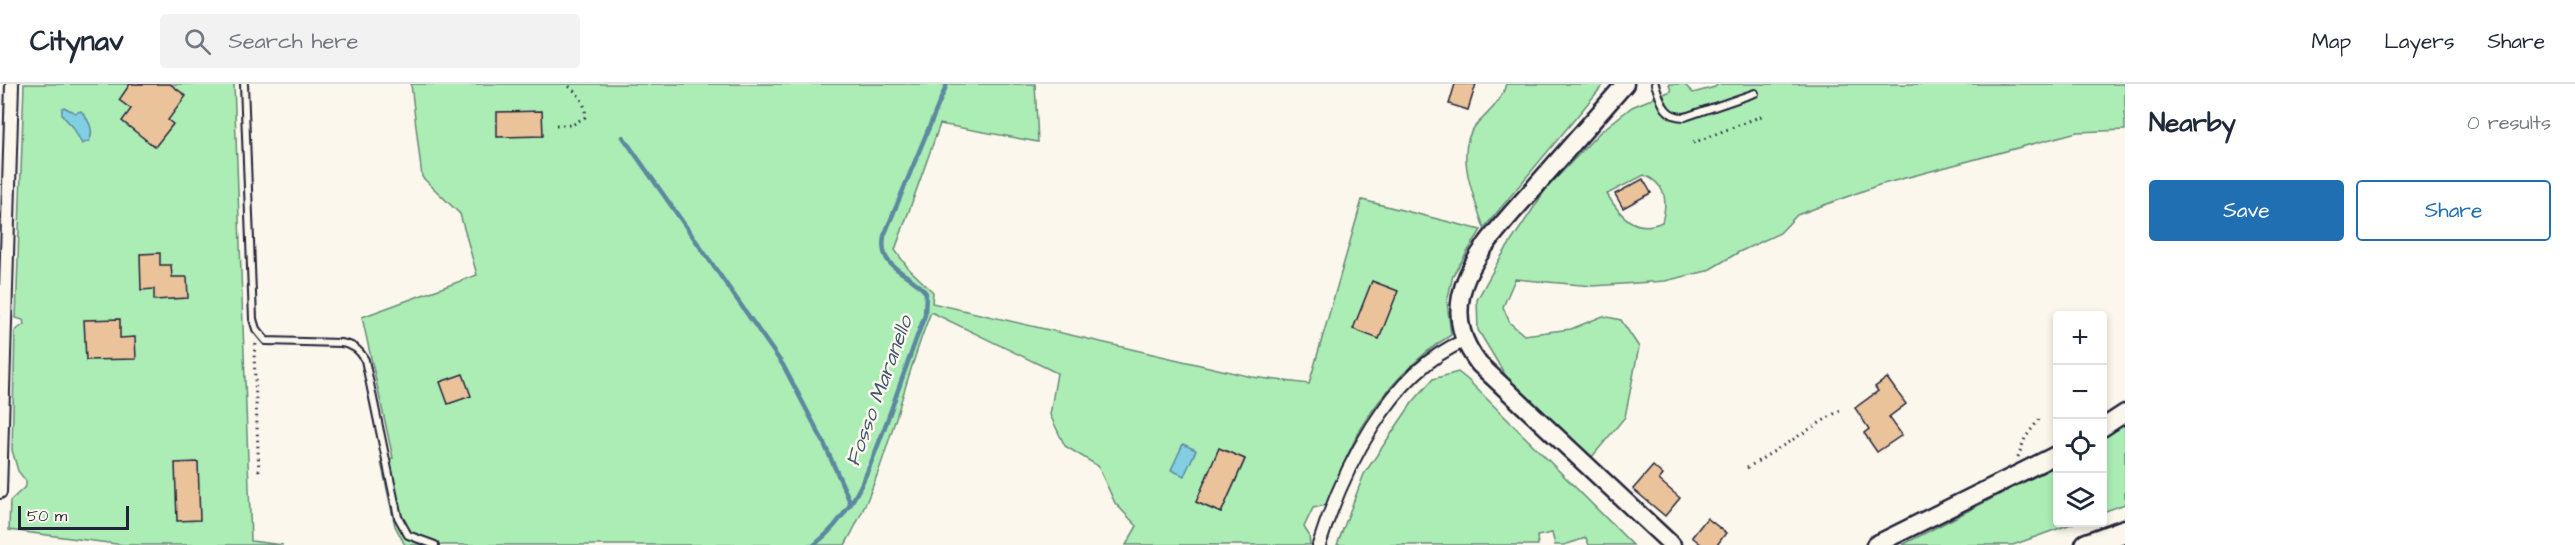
<!DOCTYPE html>
<meta charset="utf-8">
<style>
body{margin:0;font-family:"Architects Daughter",sans-serif;background:#f2f2f3;color:#1f2937}
.controls{position:absolute;right:18px;bottom:18px;display:grid;overflow:hidden;border-radius:6px;box-shadow:0 3px 9px #0003}
.controls button{width:54px;height:54px;display:grid;place-items:center;padding:0;border:0;border-bottom:2px solid #e0e1e3;background:#fff;color:#1f2937;font:30px sans-serif}
.scale{position:absolute;left:18px;bottom:15px;width:111px;box-sizing:border-box;padding-left:6px;border:3px solid #22223b;border-top:0;font-size:16px;line-height:21px;white-space:nowrap;color:#22223b;-webkit-text-stroke:4px #fbf7ec;paint-order:stroke}
.list{margin:0;padding:0;list-style:none}
h2{display:flex;justify-content:space-between;align-items:center;height:78px;margin:0;padding:0 24px;font-size:26px}
h2 small{font-size:20px;font-weight:400;color:#747a83}
.actions{display:flex;gap:12px;padding:18px 24px}
.actions a{flex:1;padding:14px 0;border:2px solid #1f6fb2;border-radius:6px;text-align:center;font-size:21px;color:#1f6fb2}
.actions .main{background:#1f6fb2;color:#fff}
.icon{flex:none;width:33px;height:33px;fill:none;stroke:currentColor;stroke-width:2;stroke-linecap:round;stroke-linejoin:round}
.map{position:relative;flex:none;width:2125px;height:461px;overflow:hidden}
header{display:flex;align-items:center;gap:36px;box-sizing:border-box;height:84px;padding:0 30px;background:#fff;border-bottom:2px solid #e0e1e3}
header strong{font-size:28px}
nav{display:flex;gap:33px;margin-inline-start:auto;font-size:21px}
.search{width:420px;height:54px;background:#f2f2f3;display:flex;align-items:center;gap:15px;box-sizing:border-box;padding:0 21px;border-radius:6px;color:#747a83;font-size:22px}
main{display:flex}
aside{flex:1;background:#fff}
.map>svg:first-child{display:block}
</style>
<header>
<strong>Citynav</strong>
<div class="search"><svg class="icon" aria-label="search" viewBox="0 0 24 24"><circle cx="10" cy="10" r="6"/><path d="M15 15l6 6"/></svg>Search here</div>
<nav><a>Map</a><a>Layers</a><a>Share</a></nav>
</header>
<main>
<div class="map">
<svg width="2125" height="461" viewBox="0 0 2125 461">
<rect width="100%" height="100%" fill="#fbf7ec"/>
<filter id="ink" filterUnits="userSpaceOnUse"><feTurbulence type="fractalNoise" baseFrequency=".0167" numOctaves="2"/><feDisplacementMap in="SourceGraphic" scale="12" xChannelSelector="R" yChannelSelector="G"/><feConvolveMatrix kernelMatrix="1 2 1 2 8 2 1 2 1" color-interpolation-filters="sRGB"/></filter>
<g filter="url(#ink)">
<!-- green -->
<g fill="#acedb5" stroke="#678878" stroke-width="1.5" fill-rule="evenodd">
<path d="M24,0H234L251,457L283,461H124L9,446L10,417L26,402V397L18,387L12,366L15,247L24,240L23,236L16,234Z"/>
<path d="M411,0H1035L1038,58L940,40L895,166L908,184L933,208L932,219L1252,293L1309,300L1362,116L1481,146L1453,191L1447,218L1451,251C1417,271 1377,314 1359,348C1346,371 1337,397 1326,421L1313,424L1304,443L1309,451L1310,461H1126L1137,442L1115,419L1098,382L1065,362L1050,331L1057,289L931,228C900,305 887,389 845,461H405L395,442L381,378L393,374L362,233L477,191L460,130L422,93ZM1219,365L1245,376L1221,429L1196,418Z"/>
<path d="M1506,0H1604L1484,144C1475,116 1453,66 1476,41C1489,28 1501,18 1506,0Z"/>
<path d="M1669,0H1684L1693,9L1715,3L1718,0H2125V46L2077,48L1879,101L1797,131L1780,149L1739,168L1707,187L1665,197L1593,202L1515,195L1503,223L1510,239L1524,251L1571,245L1603,232L1621,236L1639,263L1625,333L1592,373L1507,294L1478,246L1477,216L1499,176L1546,105L1599,49L1632,23L1671,7ZM1644,91C1666,100 1668,116 1662,138C1635,150 1620,132 1607,110Z"/>
<path d="M1458,288L1468,296L1633,461H1589L1586,454L1564,461H1555L1552,449L1537,452L1538,461H1337L1364,390L1412,319L1433,295Z"/>
<path d="M2125,340V420L2103,428V354Z"/>
<path d="M2057,381L2058,438L2074,439L2013,461H1902Z"/>
</g>
<!-- water -->
<g fill="#82cee2" stroke="#5c899f" stroke-width="1.5">
<path d="M64,23L75,29L81,27C88,35 95,47 89,57L82,60L73,43L62,31V24Z"/>
<path d="M1183,360L1196,366L1184,392L1171,386Z"/>
</g>
<g fill="none" stroke-linecap="round" stroke-linejoin="round">
<!-- stream -->
<g stroke="#5c899f" stroke-width="4.5">
<path d="M623,53L783,281L823,357L851,420"/>
<path d="M814,461C857,428 873,375 891,326C902,295 913,263 925,231L926,209C909,186 878,187 884,152L947,0"/>
</g>
</g>
<!-- building -->
<g fill="#eac39b" stroke="#22223b" stroke-width="1.5">
<path d="M130,0H170L186,12L168,36L173,40L155,63L122,37L131,25L119,16Z"/>
<path d="M1455,0H1476L1468,26L1449,20Z"/>
<path d="M542,27L543,52L497,53V28Z"/>
<path d="M1643,95L1651,109L1623,124L1615,110Z"/>
<path d="M160,169V181H171L172,193H187L188,214L154,216V205L141,206L140,170Z"/>
<path d="M1372,197L1398,207L1379,255L1353,245Z"/>
<path d="M120,235V254L135,253L136,275L86,276L84,236Z"/>
<path d="M463,290L471,312L448,320L440,298Z"/>
<path d="M1887,294L1906,320L1889,333L1902,351L1877,368L1864,349L1869,345L1855,324L1878,307L1875,303Z"/>
<path d="M1219,364L1245,375L1221,429L1196,418Z"/>
<path d="M198,378L200,436L177,437L175,379Z"/>
<path d="M1653,382L1663,391L1659,396L1680,414L1665,432L1633,405Z"/>
<path d="M1707,434L1726,449L1717,461H1702L1692,453Z"/>
</g>
<g fill="none" stroke-linecap="round" stroke-linejoin="round">
<defs>
<g id="service">
<path d="M244,0L253,235L256,245L266,257L341,259C353,261 359,265 365,276L398,433L408,451L435,461"/>
<path d="M1655,0C1661,17 1664,34 1685,33L1755,9"/>
</g>
<g id="minor">
<path d="M0,408L12,0"/>
<path d="M1319,461C1342,388 1389,288 1464,257"/>
</g>
<g id="secondary">
<path d="M1625,0C1597,32 1569,64 1541,96C1514,128 1469,170 1461,212C1456,238 1463,259 1479,280L1672,461"/>
<path d="M2102,344L2125,329"/>
<path d="M1875,461L2058,370"/>
</g>
<path id="motorway" d="M2087,461L2125,447"/>
</defs>
<!-- service casing -->
<use href="#service" stroke="#22223b" stroke-width="10"/>
<!-- minor casing -->
<use href="#minor" stroke="#22223b" stroke-width="16"/>
<!-- secondary casing -->
<use href="#secondary" stroke="#22223b" stroke-width="21"/>
<!-- motorway casing -->
<use href="#motorway" stroke="#22223b" stroke-width="27"/>
<!-- path -->
<g stroke="#22223b" stroke-width="3" stroke-dasharray="1.5 4.5" stroke-linecap="butt">
<path d="M556,41H572L585,33C587,19 577,8 566,0"/>
<path d="M1693,59L1764,31"/>
<path d="M256,260L254,269L259,390"/>
<path d="M2018,373L2025,354L2040,334"/>
<path d="M1747,384L1842,325"/>
</g>
<!-- service -->
<use href="#service" stroke="#fbf7ec" stroke-width="6"/>
<!-- minor -->
<use href="#minor" stroke="#fbf7ec" stroke-width="12"/>
<!-- secondary -->
<use href="#secondary" stroke="#fbf7ec" stroke-width="16"/>
<!-- motorway -->
<use href="#motorway" stroke="#fbf7ec" stroke-width="22"/>
</g>
</g>
<g text-anchor="middle" dominant-baseline="central" stroke-width="5" stroke-linejoin="round" paint-order="stroke">
<!-- water labels -->
<g font-size="21" font-style="italic" fill="#3f566d" stroke="#fbf7ec">
<text transform="translate(879 307) rotate(-70)">Fosso Maranello</text>
</g>
</g>
</svg>
<div class="controls">
<button>+</button>
<button>−</button>
<button><svg class="icon" aria-label="locate" viewBox="0 0 24 24"><circle cx="12" cy="12" r="6"/><path d="M12 2v4M12 18v4M2 12h4M18 12h4"/></svg></button>
<button><svg class="icon" aria-label="layers" viewBox="0 0 24 24"><path d="M12 4l9 5-9 5-9-5zM3 14l9 5 9-5"/></svg></button>
</div>
<div class="scale">50 m</div>
</div>
<aside>
<h2>Nearby<small>0 results</small></h2>
<ul class="list">
</ul>
<div class="actions"><a class="main">Save</a><a>Share</a></div>
</aside>
</main>
